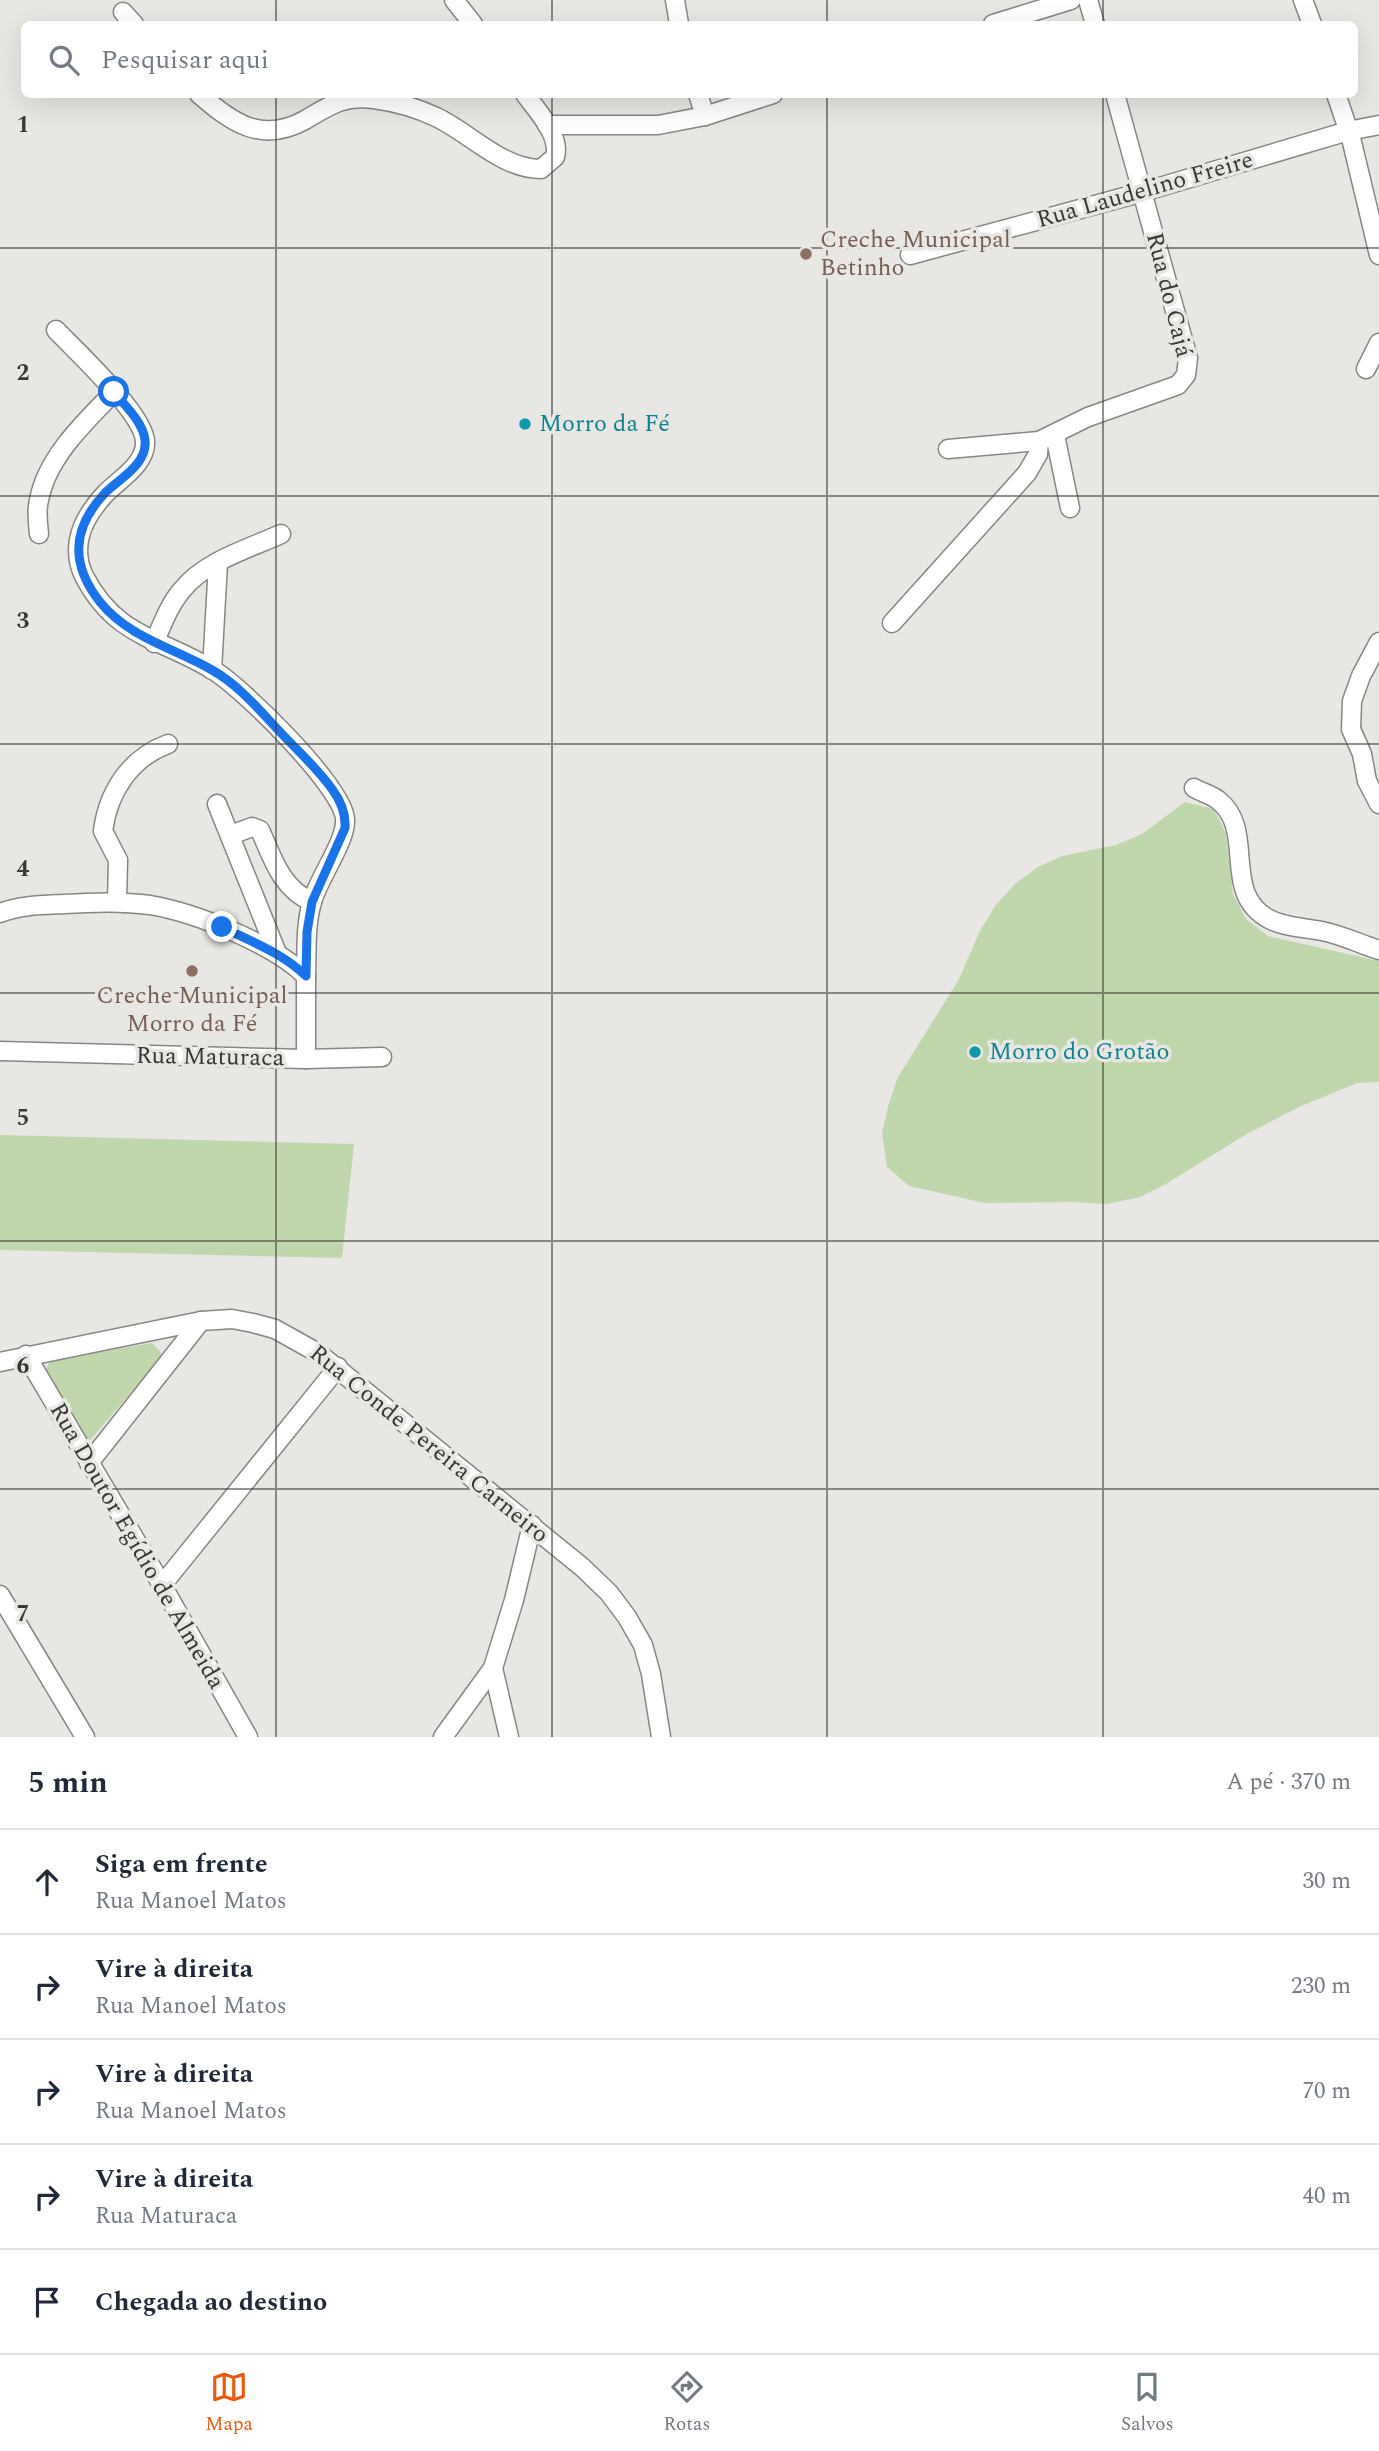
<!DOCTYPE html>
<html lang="pt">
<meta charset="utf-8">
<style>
body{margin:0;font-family:Spectral,serif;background:#f6f6f7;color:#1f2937}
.stop{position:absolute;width:21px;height:21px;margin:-16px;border:5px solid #1a73e8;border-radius:50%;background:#fff}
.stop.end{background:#1a73e8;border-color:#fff;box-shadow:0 2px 7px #0008}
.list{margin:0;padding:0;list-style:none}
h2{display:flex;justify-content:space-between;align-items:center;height:91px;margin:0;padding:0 28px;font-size:30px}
h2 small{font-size:23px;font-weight:400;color:#747a83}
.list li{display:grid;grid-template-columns:46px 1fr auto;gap:21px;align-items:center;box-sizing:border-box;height:105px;padding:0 28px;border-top:2px solid #e0e1e3}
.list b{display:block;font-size:26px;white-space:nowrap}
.list p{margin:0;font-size:23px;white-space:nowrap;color:#747a83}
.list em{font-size:23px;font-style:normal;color:#747a83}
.icon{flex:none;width:38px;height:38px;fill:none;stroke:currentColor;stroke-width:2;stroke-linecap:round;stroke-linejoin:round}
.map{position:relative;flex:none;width:1379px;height:1737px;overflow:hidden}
.search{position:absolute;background:#fff;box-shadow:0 7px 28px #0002;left:21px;right:21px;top:21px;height:77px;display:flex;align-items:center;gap:18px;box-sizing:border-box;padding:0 24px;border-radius:10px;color:#747a83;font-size:26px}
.sheet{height:616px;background:#fff}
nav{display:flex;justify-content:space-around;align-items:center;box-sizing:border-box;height:98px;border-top:2px solid #e0e1e3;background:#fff;font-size:19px;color:#747a83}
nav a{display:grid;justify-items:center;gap:4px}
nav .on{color:#ea580c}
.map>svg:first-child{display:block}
</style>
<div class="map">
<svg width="1379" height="1737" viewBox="0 0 1379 1737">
<rect width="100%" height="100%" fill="#e8e7e3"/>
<!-- green -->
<g fill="#c0d7ad">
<path d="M1185,802L1214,809L1226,834L1233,894L1246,919L1268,936L1379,961V1082L1357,1083L1299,1107L1245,1135L1166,1184L1140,1197L1107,1204L1075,1202L985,1203L909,1186L887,1167L882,1133L889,1103L898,1077L958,981L980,931L995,906L1015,884L1038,867L1062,856L1116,845L1142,834Z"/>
<path d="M0,1135L354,1144L342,1258L0,1250Z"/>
<path d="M152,1343L163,1355L85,1446L42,1377L50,1361Z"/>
</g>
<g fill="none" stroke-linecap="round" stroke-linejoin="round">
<defs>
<g id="minor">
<path d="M454,0L473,24"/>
<path d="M675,0L679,24"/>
<path d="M1088,0L1095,24"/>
<path d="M1303,0L1312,24"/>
<path d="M123,12L134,24"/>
<path d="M993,24L1071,0"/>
<path d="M199,94C232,123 262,144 305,120C330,105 344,95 374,99C396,102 417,108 436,117C470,133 502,169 541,169L555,157C561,135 537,111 525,94"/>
<path d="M698,94L705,116"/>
<path d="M1336,94L1351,138L1379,255"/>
<path d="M547,125H658L705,116L773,94"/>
<path d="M910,255L1143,192L1348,131L1379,125"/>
<path d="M56,330C77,352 143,413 145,441C147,464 118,480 105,494C93,507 82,522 79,540C77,552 78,564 84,576C116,638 161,638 213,670C243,688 343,787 345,819C347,840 318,879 312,902C305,926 307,952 306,976"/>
<path d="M1366,369L1379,343"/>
<path d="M1055,435L1070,508"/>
<path d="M948,449L1039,441L1088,417L1178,385L1186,375L1188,358L1115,94"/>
<path d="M39,534C38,523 36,511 39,500C47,457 85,422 114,392"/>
<path d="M892,623L1027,473L1038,454L1039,441"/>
<path d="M1379,642L1361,676L1352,701L1351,729L1362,754L1367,781L1379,804"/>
<path d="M154,643C162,625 169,605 182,590C205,561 248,549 281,534"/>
<path d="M212,670L218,563"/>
<path d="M1194,788C1201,792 1212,795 1218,800C1257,830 1220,893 1269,919C1284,927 1306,928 1322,931C1342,935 1360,944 1379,950"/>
<path d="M217,804L277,953"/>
<path d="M231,835L252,827L260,830C273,859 281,888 312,902"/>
<path d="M117,902L118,860L103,831C108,792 130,758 168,744"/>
<path d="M0,913C20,905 43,905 64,904C93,902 122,901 150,905C197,913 273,944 306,976V1059"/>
<path d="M0,1051L306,1059L382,1057"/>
<path d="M26,1355L162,1585L248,1737"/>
<path d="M0,1362L201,1321L232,1319L253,1323L275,1329L318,1353L582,1567L609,1593L627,1617L643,1645L651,1674L661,1737"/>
<path d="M89,1463L201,1321"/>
<path d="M162,1585L338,1367"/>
<path d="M0,1595L85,1737"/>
<path d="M493,1668L509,1737"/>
<path d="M443,1737L493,1668L514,1600L532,1525"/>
</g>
</defs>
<!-- minor casing -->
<use href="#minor" stroke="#878682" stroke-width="21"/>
<!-- minor -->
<use href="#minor" stroke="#fff" stroke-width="18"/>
</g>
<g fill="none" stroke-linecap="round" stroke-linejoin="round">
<!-- route -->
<path stroke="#1a73e8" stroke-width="9" d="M114,392C125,406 143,422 145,440C148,464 119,479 105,493C72,528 70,564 100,602C129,638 174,648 212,670C239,685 261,712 282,734C299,752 318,769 332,789C341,801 346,813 345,828L312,902L307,932L306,976C282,953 252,942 222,927"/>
</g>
<!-- grid -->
<path fill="none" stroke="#383836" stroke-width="2" stroke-opacity="0.55" d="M276,0V24M552,0V24M827,0V24M1103,0V24M276,94V1737M552,94V1737M827,94V1737M1103,94V1737M0,248H1379M0,496H1379M0,744H1379M0,993H1379M0,1241H1379M0,1489H1379"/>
<!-- markers -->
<g fill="#8d6e63" stroke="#e8e7e3" stroke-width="2.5">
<circle cx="806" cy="254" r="7"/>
<circle cx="192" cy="971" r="7"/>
</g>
<g fill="#0f9aa8" stroke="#e8e7e3" stroke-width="2.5">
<circle cx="525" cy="424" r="7"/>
<circle cx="975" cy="1052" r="7"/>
</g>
<g text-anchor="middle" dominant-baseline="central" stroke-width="7" stroke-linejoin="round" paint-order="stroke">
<!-- street labels -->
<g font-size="24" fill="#383836" stroke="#e8e7e3">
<text transform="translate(1145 190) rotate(-16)">Rua Laudelino Freire</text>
<text transform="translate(1169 295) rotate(76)">Rua do Cajá</text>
<text transform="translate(210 1057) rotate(1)">Rua Maturaca</text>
<text transform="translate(429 1444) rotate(39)">Rua Conde Pereira Carneiro</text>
<text transform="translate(137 1546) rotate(60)">Rua Doutor Egídio de Almeida</text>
</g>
<!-- education labels -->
<g font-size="24" fill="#785e54" stroke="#e8e7e3" text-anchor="start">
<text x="820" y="240">Creche Municipal<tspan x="820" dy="28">Betinho</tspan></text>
<text x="192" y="996" text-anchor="middle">Creche Municipal<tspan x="192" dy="28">Morro da Fé</tspan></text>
</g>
<!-- culture labels -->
<g font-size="24" fill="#0d838f" stroke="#e8e7e3" text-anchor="start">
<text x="539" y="424">Morro da Fé</text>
<text x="989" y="1052">Morro do Grotão</text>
</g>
</g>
<g font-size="23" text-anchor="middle" font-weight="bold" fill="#383836" stroke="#e8e7e3" stroke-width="7" stroke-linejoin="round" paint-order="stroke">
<text x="23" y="132">1</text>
<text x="23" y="380">2</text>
<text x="23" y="628">3</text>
<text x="23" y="876">4</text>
<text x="23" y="1125">5</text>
<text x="23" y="1373">6</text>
<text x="23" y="1621">7</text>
</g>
</svg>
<div class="stop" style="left:114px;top:392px"></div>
<div class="stop end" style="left:222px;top:927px"></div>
<div class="search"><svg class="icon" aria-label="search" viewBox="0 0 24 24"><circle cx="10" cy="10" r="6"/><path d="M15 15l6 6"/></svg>Pesquisar aqui</div>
</div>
<section class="sheet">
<h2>5 min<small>A pé · 370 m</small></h2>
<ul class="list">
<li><svg class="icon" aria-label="ahead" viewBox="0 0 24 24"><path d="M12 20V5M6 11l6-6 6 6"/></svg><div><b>Siga em frente</b><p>Rua Manoel Matos</p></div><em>30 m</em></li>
<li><svg class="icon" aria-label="right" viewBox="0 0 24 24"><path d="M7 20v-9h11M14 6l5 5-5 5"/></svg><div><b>Vire à direita</b><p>Rua Manoel Matos</p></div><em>230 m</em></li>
<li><svg class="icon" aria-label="right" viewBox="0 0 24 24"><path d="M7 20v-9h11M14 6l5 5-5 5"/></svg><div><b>Vire à direita</b><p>Rua Manoel Matos</p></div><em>70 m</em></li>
<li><svg class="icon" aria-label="right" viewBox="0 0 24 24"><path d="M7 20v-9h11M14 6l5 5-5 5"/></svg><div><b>Vire à direita</b><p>Rua Maturaca</p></div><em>40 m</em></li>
<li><svg class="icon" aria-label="arrive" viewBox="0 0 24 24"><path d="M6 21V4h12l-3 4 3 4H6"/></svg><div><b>Chegada ao destino</b></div></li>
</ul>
</section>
<nav>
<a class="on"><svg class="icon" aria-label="map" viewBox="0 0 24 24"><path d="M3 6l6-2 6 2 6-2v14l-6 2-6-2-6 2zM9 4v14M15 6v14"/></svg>Mapa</a>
<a><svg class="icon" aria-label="directions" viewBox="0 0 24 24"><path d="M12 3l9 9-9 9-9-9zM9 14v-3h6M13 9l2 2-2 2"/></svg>Rotas</a>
<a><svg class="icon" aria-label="saved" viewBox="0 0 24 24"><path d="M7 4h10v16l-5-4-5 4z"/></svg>Salvos</a>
</nav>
